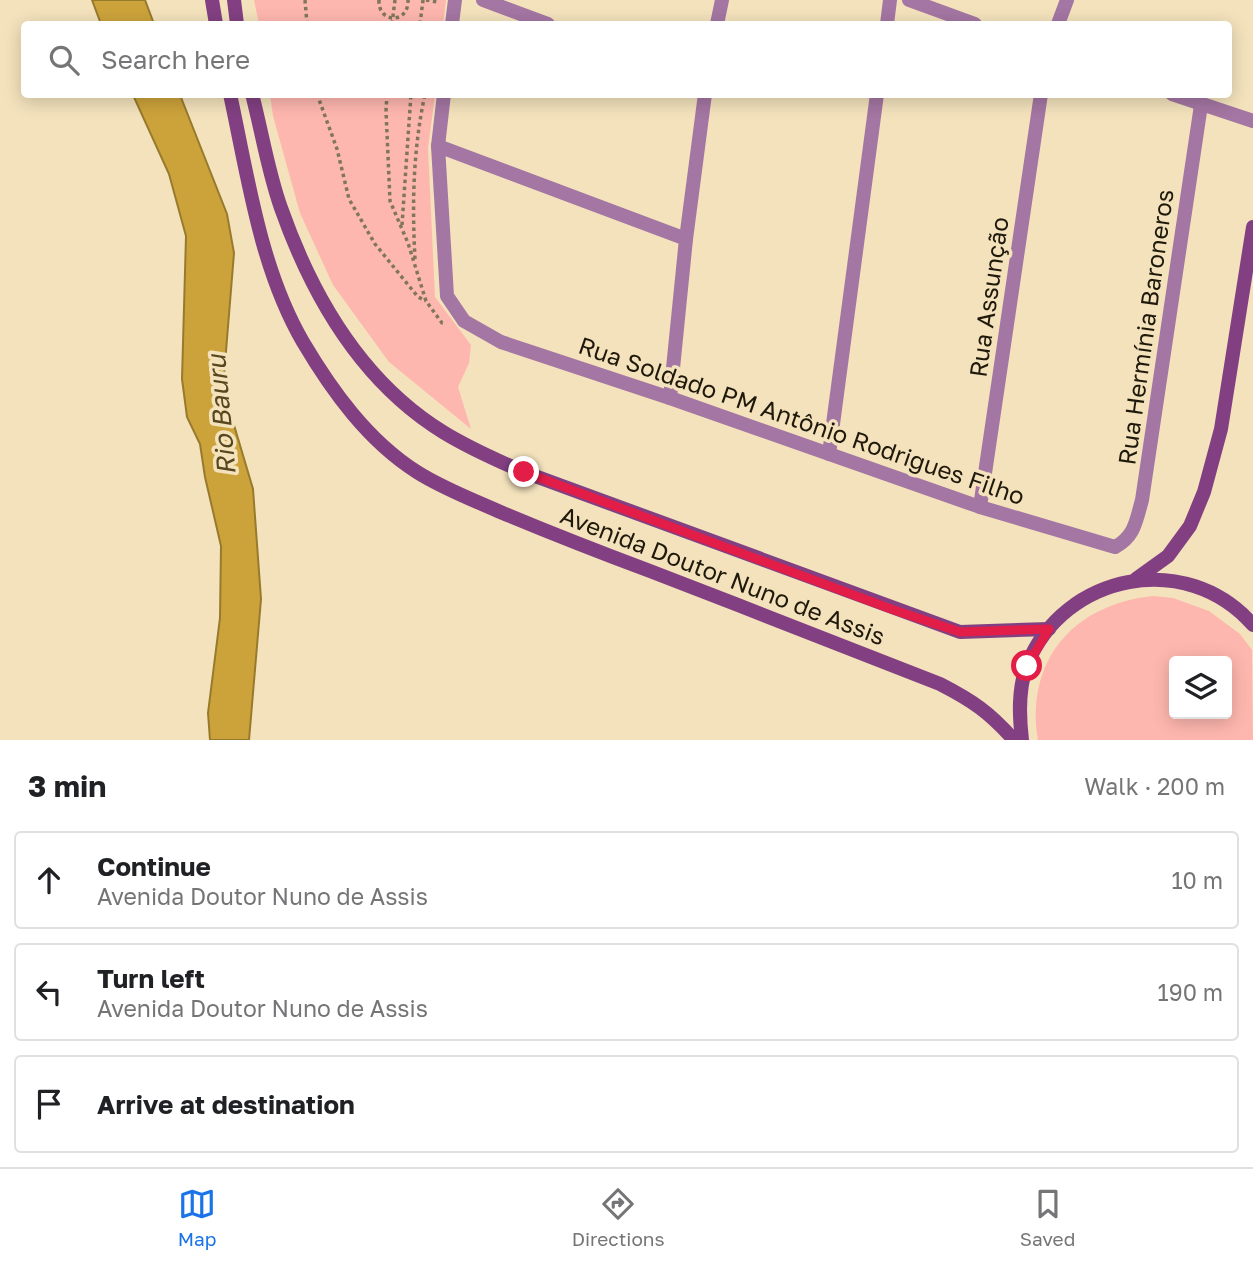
<!DOCTYPE html>
<meta charset="utf-8">
<style>
body{margin:0;font-family:"Golos Text",sans-serif;background:#f6f6f6;color:#202124}
.controls{position:absolute;right:21px;bottom:21px;display:grid;overflow:hidden;border-radius:7px;box-shadow:0 4px 18px #0003}
.controls button{width:63px;height:63px;display:grid;place-items:center;padding:0;border:0;border-bottom:2px solid #e0e0e0;background:#fff;color:#202124;font:35px sans-serif}
.stop{position:absolute;width:21px;height:21px;margin:-16px;border:5px solid #e11d48;border-radius:50%;background:#fff}
.stop.end{background:#e11d48;border-color:#fff;box-shadow:0 2px 7px #0008}
.list{margin:0;padding:0;list-style:none}
h2{display:flex;justify-content:space-between;align-items:center;height:91px;margin:0;padding:0 28px;font-size:30px}
h2 small{font-size:23px;font-weight:400;color:#757577}
.list li{display:grid;grid-template-columns:46px 1fr auto;gap:21px;align-items:center;box-sizing:border-box;height:98px;margin:0 14px 14px;padding:0 14px;border:2px solid #e0e0e0;border-radius:7px}
.list b{display:block;font-size:26px;white-space:nowrap}
.list p{margin:0;font-size:23px;white-space:nowrap;color:#757577}
.list em{font-size:23px;font-style:normal;color:#757577}
.icon{flex:none;width:38px;height:38px;fill:none;stroke:currentColor;stroke-width:2;stroke-linecap:round;stroke-linejoin:round}
.map{position:relative;flex:none;width:1253px;height:740px;overflow:hidden}
.search{position:absolute;background:#fff;box-shadow:0 4px 18px #0003;left:21px;right:21px;top:21px;height:77px;display:flex;align-items:center;gap:18px;box-sizing:border-box;padding:0 24px;border-radius:7px;color:#757577;font-size:26px}
.sheet{height:427px;background:#fff}
nav{display:flex;justify-content:space-around;align-items:center;box-sizing:border-box;height:98px;border-top:2px solid #e0e0e0;background:#fff;font-size:19px;color:#757577}
nav a{display:grid;justify-items:center;gap:4px}
nav .on{color:#1a73e8}
.map>svg:first-child{display:block}
</style>
<div class="map">
<svg width="1253" height="740" viewBox="0 0 1253 740">
<rect width="100%" height="100%" fill="#f3e2bc"/>
<!-- green -->
<g fill="#feb7af" fill-rule="evenodd">
<path d="M254,0H446L443,24H259Z"/>
<path d="M270,95H435L428,148L435,297L471,345L469,363L458,387L471,429L389,362L333,285L300,213L273,116Z"/>
<path d="M1153,596L1173,598L1209,611L1240,634L1252,650L1253,740H1038C1025,660 1074,604 1153,596ZM1227,661V714H1174V661Z"/>
</g>
<!-- water -->
<g fill="#cca33b" stroke="#987a2d" stroke-width="2">
<path d="M92,0H145L154,24H101Z"/>
<path d="M133,95H180L227,214L234,253L223,388L253,489L261,599L249,740H210L208,713L220,618L221,546L205,477L200,444L187,417L182,379L186,236L169,174Z"/>
</g>
<g fill="none" stroke-linecap="round" stroke-linejoin="round">
<!-- path -->
<g stroke="#81765d" stroke-width="3.5" stroke-dasharray="3.5 3.5" stroke-linecap="butt">
<path d="M305,0L307,24"/>
<path d="M379,0C378,24 409,24 408,0"/>
<path d="M426,0L437,2"/>
<path d="M392,24L395,0"/>
<path d="M420,24L423,0"/>
<path d="M317,94L337,149L349,199L375,244L418,297L426,301"/>
<path d="M387,94L386,111L390,201L408,243L426,301L442,323H444"/>
<path d="M402,225L411,94"/>
<path d="M415,259C412,203 413,150 425,94"/>
</g>
<!-- street -->
<g stroke="#a476a3" stroke-width="14">
<path d="M483,0L548,24"/>
<path d="M909,0L975,24"/>
<path d="M452,24L455,0"/>
<path d="M717,24L722,0"/>
<path d="M887,24L890,0"/>
<path d="M1058,24L1067,0"/>
<path d="M444,94L438,146L447,296L464,321L501,342L670,398L980,507L1115,547C1135,536 1136,521 1142,500L1201,105"/>
<path d="M1172,94L1253,121"/>
<path d="M438,146L686,239"/>
<path d="M670,398L686,239L705,94"/>
<path d="M829,454L877,94"/>
<path d="M980,507L1041,94"/>
</g>
<!-- secondary -->
<g stroke="#824082" stroke-width="14">
<path d="M212,0L216,24"/>
<path d="M234,0L237,24"/>
<path d="M230,94C248,177 260,268 303,342C332,391 368,441 417,472C442,488 471,499 498,511C548,532 599,552 650,571C747,608 844,647 940,684C973,701 989,712 1014,740"/>
<path d="M252,94C262,132 268,172 281,208C312,296 362,382 443,432C469,448 496,460 524,472L960,632L1049,629"/>
<path d="M1136,579L1168,556L1190,526L1204,492L1221,429L1253,227"/>
<path d="M1022,740C1019,715 1018,689 1027,665C1064,573 1187,549 1253,625"/>
</g>
</g>
<g fill="none" stroke-linecap="round" stroke-linejoin="round">
<!-- route -->
<path stroke="#e11d48" stroke-width="9" d="M524,472L894,610L960,632L1049,629L1027,666"/>
</g>
<g text-anchor="middle" dominant-baseline="central" stroke-width="7" stroke-linejoin="round" paint-order="stroke">
<!-- street labels -->
<g font-size="24" fill="#1f190b" stroke="#f3e2bc">
<text transform="translate(988 297) rotate(-82)">Rua Assunção</text>
<text transform="translate(1145 327) rotate(-82)">Rua Hermínia Baroneros</text>
<text transform="translate(802 420) rotate(19)">Rua Soldado PM Antônio Rodrigues Filho</text>
<text transform="translate(723 575) rotate(21)">Avenida Doutor Nuno de Assis</text>
</g>
<!-- water labels -->
<g font-size="26" font-style="italic" fill="#58471d" stroke="#f3e2bc">
<text transform="translate(221 415) rotate(-95)">Rio Bauru</text>
</g>
</g>
</svg>
<div class="controls">
<button><svg class="icon" aria-label="layers" viewBox="0 0 24 24"><path d="M12 4l9 5-9 5-9-5zM3 14l9 5 9-5"/></svg></button>
</div>
<div class="stop" style="left:1027px;top:666px"></div>
<div class="stop end" style="left:524px;top:472px"></div>
<div class="search"><svg class="icon" aria-label="search" viewBox="0 0 24 24"><circle cx="10" cy="10" r="6"/><path d="M15 15l6 6"/></svg>Search here</div>
</div>
<section class="sheet">
<h2>3 min<small>Walk · 200 m</small></h2>
<ul class="list">
<li><svg class="icon" aria-label="ahead" viewBox="0 0 24 24"><path d="M12 20V5M6 11l6-6 6 6"/></svg><div><b>Continue</b><p>Avenida Doutor Nuno de Assis</p></div><em>10 m</em></li>
<li><svg class="icon" aria-label="left" viewBox="0 0 24 24"><path d="M17 20v-9H6M10 6l-5 5 5 5"/></svg><div><b>Turn left</b><p>Avenida Doutor Nuno de Assis</p></div><em>190 m</em></li>
<li><svg class="icon" aria-label="arrive" viewBox="0 0 24 24"><path d="M6 21V4h12l-3 4 3 4H6"/></svg><div><b>Arrive at destination</b></div></li>
</ul>
</section>
<nav>
<a class="on"><svg class="icon" aria-label="map" viewBox="0 0 24 24"><path d="M3 6l6-2 6 2 6-2v14l-6 2-6-2-6 2zM9 4v14M15 6v14"/></svg>Map</a>
<a><svg class="icon" aria-label="directions" viewBox="0 0 24 24"><path d="M12 3l9 9-9 9-9-9zM9 14v-3h6M13 9l2 2-2 2"/></svg>Directions</a>
<a><svg class="icon" aria-label="saved" viewBox="0 0 24 24"><path d="M7 4h10v16l-5-4-5 4z"/></svg>Saved</a>
</nav>
